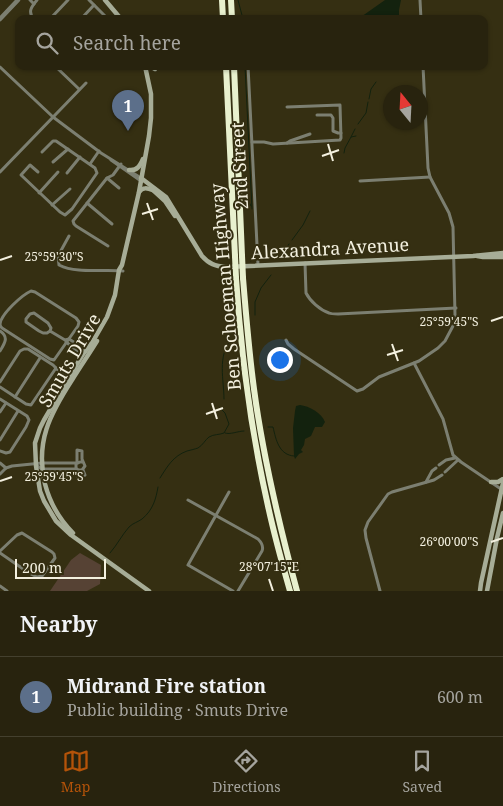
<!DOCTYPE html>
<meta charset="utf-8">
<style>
body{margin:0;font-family:"Noto Serif",serif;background:#302b17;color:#f1f3f6}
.compass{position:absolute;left:383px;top:85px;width:45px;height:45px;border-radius:50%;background:#28230e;box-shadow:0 1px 4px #0004;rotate:342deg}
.scale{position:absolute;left:15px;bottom:12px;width:91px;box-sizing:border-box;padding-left:5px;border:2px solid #f3f0df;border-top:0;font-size:14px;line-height:18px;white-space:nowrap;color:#f3f0df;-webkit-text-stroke:4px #352f12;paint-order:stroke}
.you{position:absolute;left:279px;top:359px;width:18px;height:18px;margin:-12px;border:4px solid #fff;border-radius:50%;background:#1a73e8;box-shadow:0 0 0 8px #1a73e833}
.badge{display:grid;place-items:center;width:32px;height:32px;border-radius:50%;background:#b45309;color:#fff;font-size:16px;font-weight:700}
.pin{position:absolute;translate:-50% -41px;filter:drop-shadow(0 1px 2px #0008)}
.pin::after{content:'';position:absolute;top:26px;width:18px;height:15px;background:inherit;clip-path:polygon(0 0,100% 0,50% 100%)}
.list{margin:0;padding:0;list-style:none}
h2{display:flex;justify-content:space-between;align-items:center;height:65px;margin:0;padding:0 20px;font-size:21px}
h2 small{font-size:16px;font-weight:400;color:#a5a49e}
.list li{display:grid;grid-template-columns:32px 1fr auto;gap:15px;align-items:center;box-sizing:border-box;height:80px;padding:0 20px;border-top:1px solid #44402e}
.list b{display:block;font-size:19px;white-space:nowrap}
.list p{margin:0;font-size:16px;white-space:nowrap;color:#a5a49e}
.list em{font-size:16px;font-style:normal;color:#a5a49e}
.icon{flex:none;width:28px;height:28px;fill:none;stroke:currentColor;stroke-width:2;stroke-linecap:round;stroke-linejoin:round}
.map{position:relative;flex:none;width:503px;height:591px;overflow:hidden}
.search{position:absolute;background:#28230e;box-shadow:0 1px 4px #0004;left:15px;right:15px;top:15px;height:55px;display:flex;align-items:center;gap:12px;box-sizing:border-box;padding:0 18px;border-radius:10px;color:#a5a49e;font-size:19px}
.sheet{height:145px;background:#28230e}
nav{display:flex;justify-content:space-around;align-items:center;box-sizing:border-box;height:70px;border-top:1px solid #44402e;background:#28230e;font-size:14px;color:#a5a49e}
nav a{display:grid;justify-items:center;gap:2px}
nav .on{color:#b45309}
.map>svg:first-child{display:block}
</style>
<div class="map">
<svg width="503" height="591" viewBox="0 0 503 591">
<rect width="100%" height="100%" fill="#352f12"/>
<!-- green -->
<path fill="#564234" d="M80,553L101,565L100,584L87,591H50L71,560Z"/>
<!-- water -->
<g fill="#13220e">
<path d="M385,0H401L399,10V19H358Z"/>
<path d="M300,405C309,406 322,413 325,422L322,427H315L311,436L305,439L304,445L301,450L303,452L299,454L295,459L294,456L293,428L295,411L296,406Z"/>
</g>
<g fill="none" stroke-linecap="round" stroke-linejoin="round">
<!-- stream -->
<g stroke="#13220e" stroke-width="1">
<path d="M238,0L243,19"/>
<path d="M245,66L252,209"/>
<path d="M369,99L371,89L376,82"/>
<path d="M358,124L366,113L368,102"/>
<path d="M351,137L355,129"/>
<path d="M344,153L345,148L351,137L356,136"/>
<path d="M248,200L251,206"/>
<path d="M292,240L303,225L310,211"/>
<path d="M280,259L289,244"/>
<path d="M251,261L255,253"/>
<path d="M255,315V302L261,288L271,275"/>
<path d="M224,399C224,380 217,356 231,340"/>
<path d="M268,427H273C276,440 279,455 294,456"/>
<path d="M225,433C230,435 238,431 244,431"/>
<path d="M160,478C167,467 173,456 187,451C191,450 195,449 198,448C203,445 205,440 209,437C214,434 219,435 224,433L229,424L225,413L220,408"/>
<path d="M110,553C117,545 122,535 129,527C133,523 138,522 142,519C153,510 156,499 158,487"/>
</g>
<!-- minor -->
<g stroke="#7c7f71" stroke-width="3">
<path d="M30,0L34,4"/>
<path d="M89,0L108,19"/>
<path d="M420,0L421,19"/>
<path d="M34,19C27,12 32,6 37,0"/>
<path d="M50,19L68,0"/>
<path d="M81,19L94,5"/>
<path d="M55,66L79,89"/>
<path d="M84,66L88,68L93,66"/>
<path d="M248,66L258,265"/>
<path d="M0,67L53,117L101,153L141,178"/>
<path d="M317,115H331L333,118V131L338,133H341"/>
<path d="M252,142H264L273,144L340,140L341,138L340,105L287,107"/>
<path d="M287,143L290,141L310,134"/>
<path d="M111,160L141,181"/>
<path d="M53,162L68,149"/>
<path d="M90,164L99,151"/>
<path d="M0,172L86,83"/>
<path d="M38,172L30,165L21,175L60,212L65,215L72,209L97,173L95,168L56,141H53L42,152"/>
<path d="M67,173L80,157"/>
<path d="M107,178L119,188"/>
<path d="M360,181L430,177"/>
<path d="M39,193L58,172"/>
<path d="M87,203L112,224"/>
<path d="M52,205L70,189"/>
<path d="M69,236L58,256L59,265C77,274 102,269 123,271"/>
<path d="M108,246L76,226L74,224L73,221L107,178L113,175L121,164"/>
<path d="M305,263L306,293C310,301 320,310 329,313C331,314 336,314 338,314L456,308"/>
<path d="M31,291L35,292L76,318L79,322L78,326L54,360L50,359L2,328C1,327 0,326 0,324C1,314 22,295 31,291Z"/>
<path d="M0,331C9,337 5,343 0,351"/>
<path d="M50,331L47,333H43L39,331L26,322V319L30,314L34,313L48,323L51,328L50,331L65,340L69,339L86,350"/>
<path d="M286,340L288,344L294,349L357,391L363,389L379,377L419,361L438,348L445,341L454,324L455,315L453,227L449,213L430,177L428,168L423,66"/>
<path d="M66,342L83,355"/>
<path d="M414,363L443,419L453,455L461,462L501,489"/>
<path d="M57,369L66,374"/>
<path d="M0,382L20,351L24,349H28L53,365L64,376"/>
<path d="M62,386L64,376L66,374H68L71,373"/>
<path d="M0,387L26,404L31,405L56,368"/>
<path d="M15,397L40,358"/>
<path d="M0,399L27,416L29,420L26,427L10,452L6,453L0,451"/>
<path d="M0,412L6,403"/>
<path d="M0,440L18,411"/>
<path d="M0,463L6,468"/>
<path d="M36,465L42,469H76"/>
<path d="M439,465L446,460L455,458"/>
<path d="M78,470V478L85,475L83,470"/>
<path d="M445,472L458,460"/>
<path d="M0,474L6,468L12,466L42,463H77V450L82,451V459L85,466L82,470H78L76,468V464L80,462H83"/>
<path d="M426,482L432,471L436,468"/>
<path d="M229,492L188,565L233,591"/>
<path d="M188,500L258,539C261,542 264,546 262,551L238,591"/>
<path d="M0,551L17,535L22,533L52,552L54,554L55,558L42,576L37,577L29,573L0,553"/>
<path d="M0,586L7,591"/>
<path d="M380,591L366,538L365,530L368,522L388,494L392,492L434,480L442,475"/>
</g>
<!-- tertiary -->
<path stroke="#7c7f71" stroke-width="4.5" d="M0,19L18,0"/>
<!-- secondary -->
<g stroke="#a7ad97" stroke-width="4.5">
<path d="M105,0L121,19"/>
<path d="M145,66L151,94V118L149,136L139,192L122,265L119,270L115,295L107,317L92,343L83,354L44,420L40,428L35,443L36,466L40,491L44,501L56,521L71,535L149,591"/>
<path d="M150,66L155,69"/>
<path d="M129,170C137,171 140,166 143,159"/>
<path d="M141,178L166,197L202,256C209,264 215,266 226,267L473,256L503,253"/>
<path d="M153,190L165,201L175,216"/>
<path d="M139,192C143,187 147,188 153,190"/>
<path d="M477,256L483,257H503"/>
<path d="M491,482H498L503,479"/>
<path d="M73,533C59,519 50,503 45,484C35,442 50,414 72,380C80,367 89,354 97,341"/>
<path d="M480,591L481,583L503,483"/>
<path d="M487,591L497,538L503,513"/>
</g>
<!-- motorway -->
<g stroke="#e8f0ce" stroke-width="6">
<path d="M222,0L223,19"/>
<path d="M231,0L232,19"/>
<path d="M226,66L235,256"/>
<path d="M234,66L242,256"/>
<path d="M236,278C241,354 251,431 268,506C274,534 282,563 290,591"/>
<path d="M243,278C246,315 249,352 254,389C263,457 279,524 297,591"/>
</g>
<!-- motorway-bridge -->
<g stroke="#e8f0ce" stroke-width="6">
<path d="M235,256L236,278"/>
<path d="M242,256L243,278"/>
</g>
</g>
<!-- ticks -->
<path fill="none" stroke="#f3f0df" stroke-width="2" d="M328,144L333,161M322,156L339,150M147,203L153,220M142,214L158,209M0,260L12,256M491,321L503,317M392,344L398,361M387,355L403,350M212,403L217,419M206,414L223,408M0,481L12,477M491,542L503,538M269,579L273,591"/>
<g text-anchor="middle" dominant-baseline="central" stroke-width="4" stroke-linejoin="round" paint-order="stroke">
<!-- street labels -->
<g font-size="18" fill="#f3f0df" stroke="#352f12">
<text transform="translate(239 166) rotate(-93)">2nd Street</text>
<text transform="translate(330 248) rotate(-3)">Alexandra Avenue</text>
<text transform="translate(225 287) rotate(-95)">Ben Schoeman Highway</text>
<text transform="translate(69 360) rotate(-60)">Smuts Drive</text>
</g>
</g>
<g font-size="12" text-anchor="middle" fill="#f3f0df" stroke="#352f12" stroke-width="4" stroke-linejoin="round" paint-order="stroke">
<text x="54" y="261">25°59'30"S</text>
<text x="449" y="326">25°59'45"S</text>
<text x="54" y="481">25°59'45"S</text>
<text x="449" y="546">26°00'00"S</text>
<text x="269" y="571">28°07'15"E</text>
</g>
</svg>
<svg class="compass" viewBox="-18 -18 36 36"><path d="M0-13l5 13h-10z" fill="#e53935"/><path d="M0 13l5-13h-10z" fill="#a5a49e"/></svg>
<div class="scale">200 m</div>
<div class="you"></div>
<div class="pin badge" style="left:128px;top:131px;background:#5c6f8a">1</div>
<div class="search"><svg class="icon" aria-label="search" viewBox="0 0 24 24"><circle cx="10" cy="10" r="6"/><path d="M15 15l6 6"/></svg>Search here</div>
</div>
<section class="sheet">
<h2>Nearby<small></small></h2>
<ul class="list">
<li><span class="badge" style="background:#5c6f8a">1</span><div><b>Midrand Fire station</b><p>Public building · Smuts Drive</p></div><em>600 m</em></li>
</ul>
</section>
<nav>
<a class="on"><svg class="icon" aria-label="map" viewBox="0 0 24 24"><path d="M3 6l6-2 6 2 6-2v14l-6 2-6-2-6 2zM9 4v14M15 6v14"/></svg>Map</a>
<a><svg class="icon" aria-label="directions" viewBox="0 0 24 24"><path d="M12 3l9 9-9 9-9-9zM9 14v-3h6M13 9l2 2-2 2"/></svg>Directions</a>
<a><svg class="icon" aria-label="saved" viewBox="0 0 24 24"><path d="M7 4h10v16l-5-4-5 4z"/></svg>Saved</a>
</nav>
